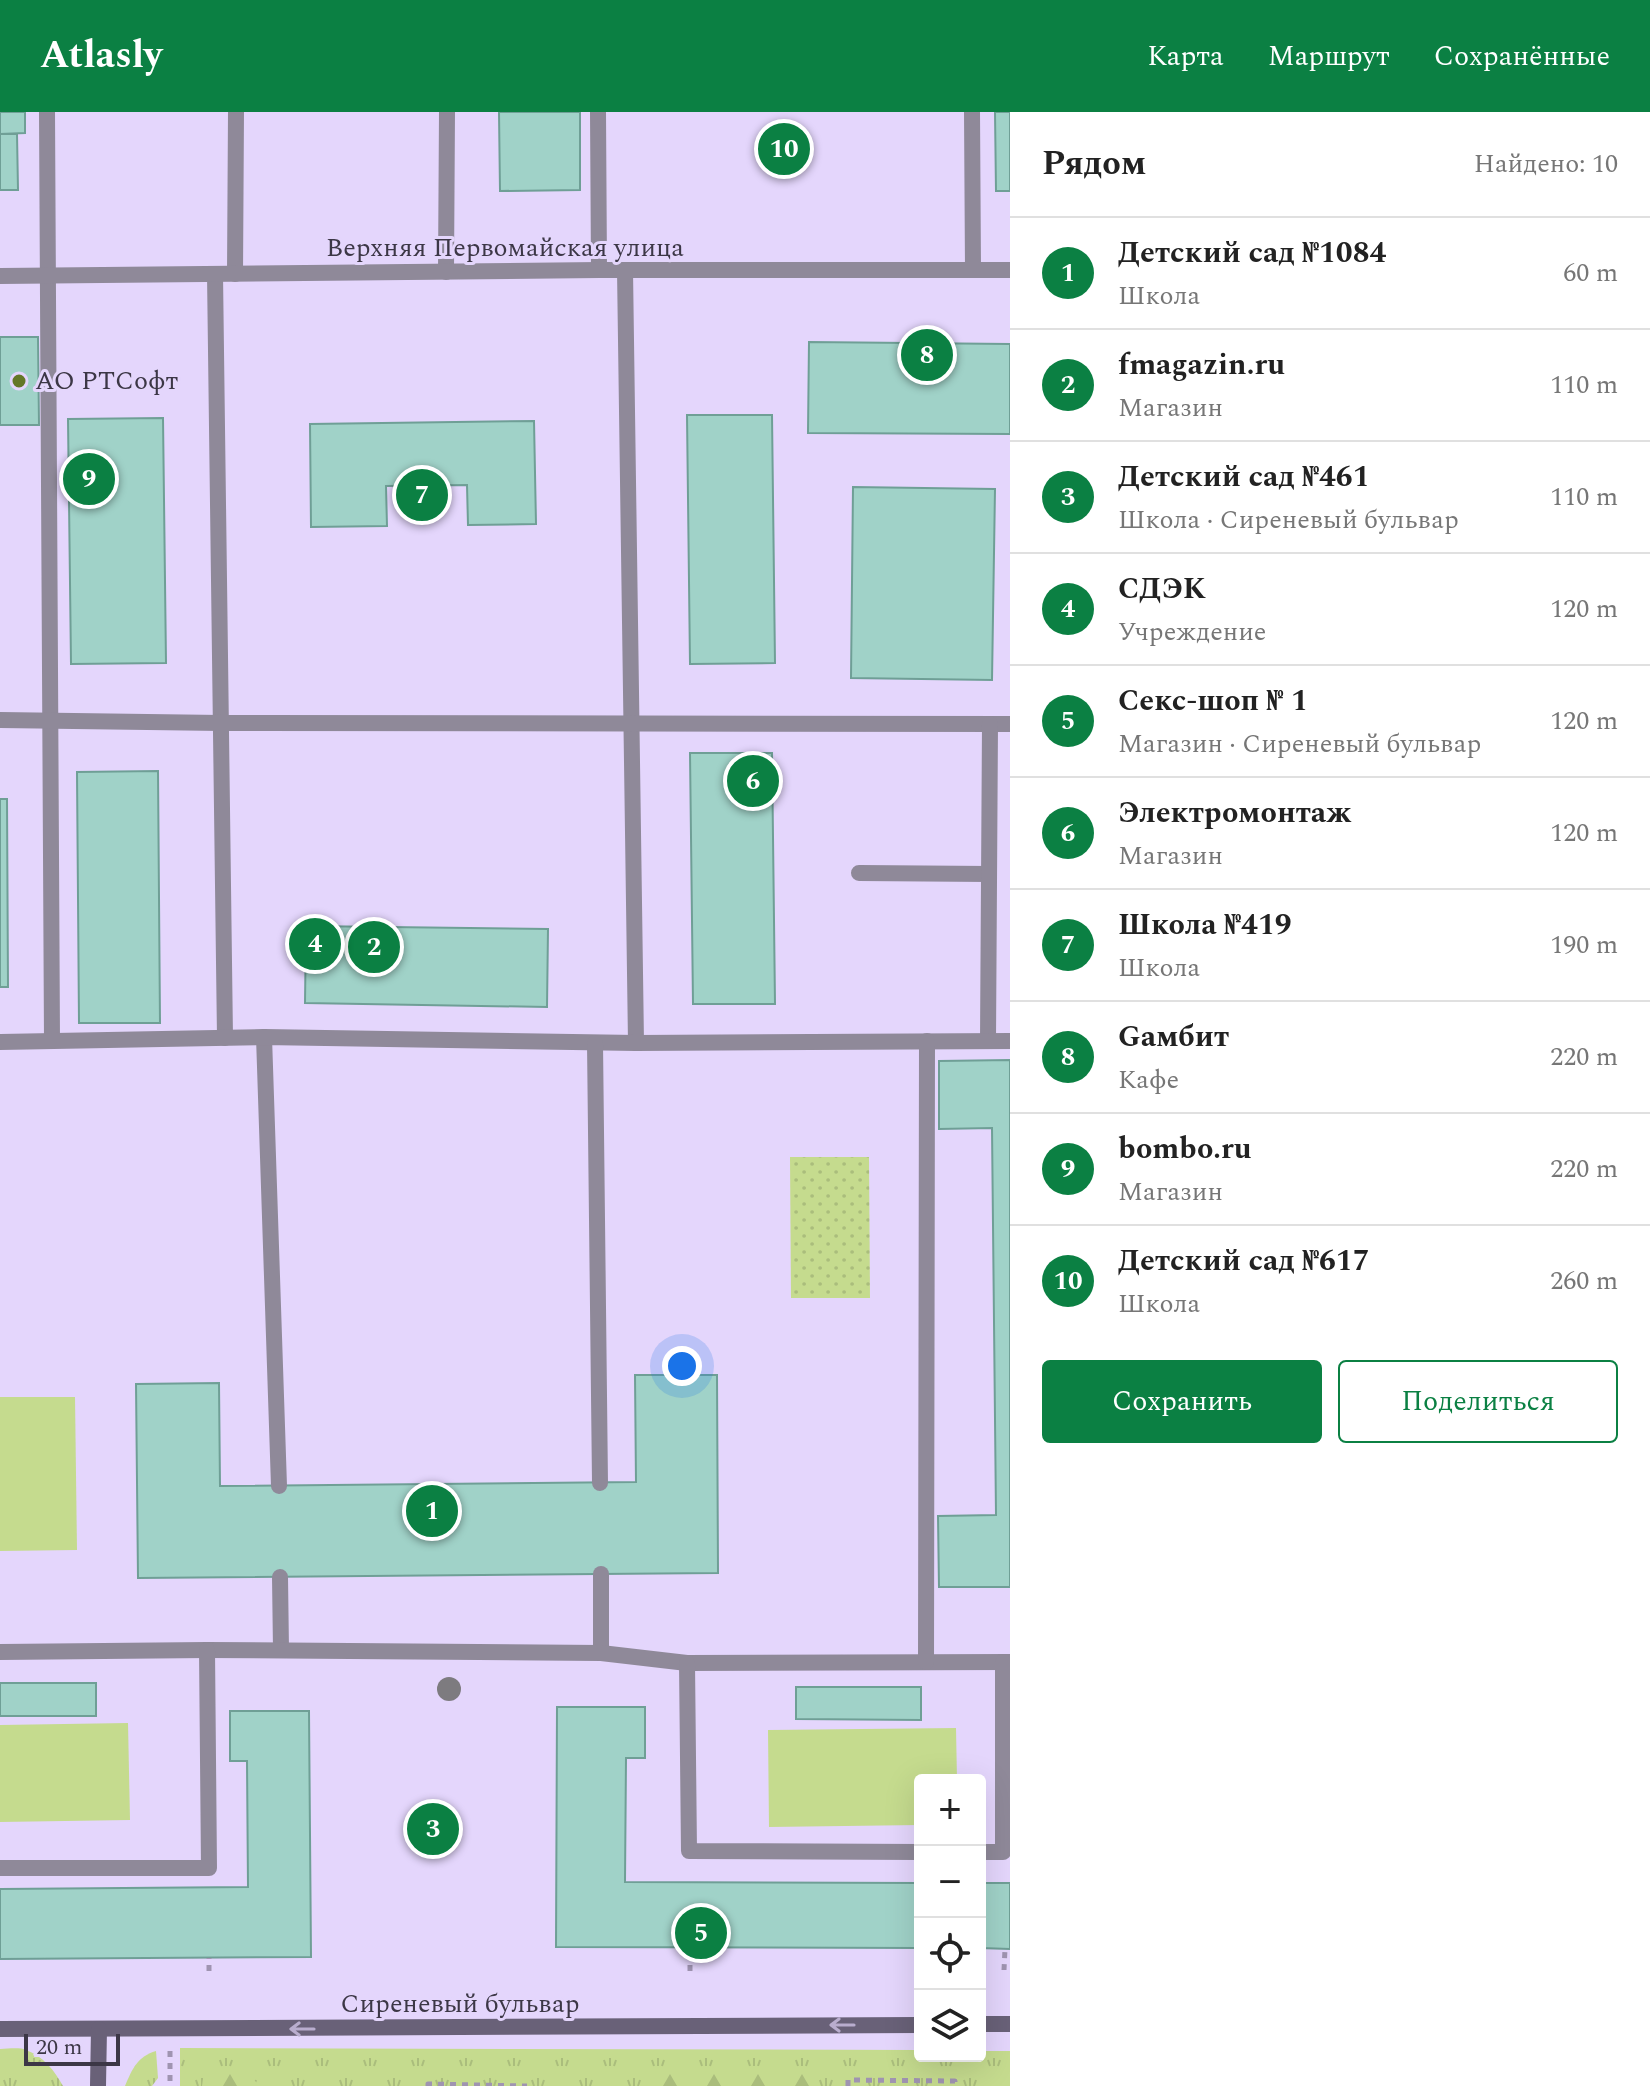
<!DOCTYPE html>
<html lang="ru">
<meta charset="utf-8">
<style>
body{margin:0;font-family:Spectral,serif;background:#f6f6f6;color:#222}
.controls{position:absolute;right:24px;bottom:24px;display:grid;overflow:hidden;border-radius:8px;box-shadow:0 8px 32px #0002}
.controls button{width:72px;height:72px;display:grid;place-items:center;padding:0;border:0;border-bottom:2px solid #e0e0e0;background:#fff;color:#222;font:40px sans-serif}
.scale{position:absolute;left:24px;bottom:20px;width:96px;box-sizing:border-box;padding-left:8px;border:4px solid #3c3746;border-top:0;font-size:22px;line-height:28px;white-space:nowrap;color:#3c3746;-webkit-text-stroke:6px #e4d6fc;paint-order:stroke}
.you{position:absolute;left:682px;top:1254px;width:28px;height:28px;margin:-20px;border:6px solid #fff;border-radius:50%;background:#1a73e8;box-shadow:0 0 0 12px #1a73e833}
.badge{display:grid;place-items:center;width:52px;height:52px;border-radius:50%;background:#0b8043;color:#fff;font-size:26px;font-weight:700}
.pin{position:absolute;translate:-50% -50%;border:4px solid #fff;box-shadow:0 2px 8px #0006}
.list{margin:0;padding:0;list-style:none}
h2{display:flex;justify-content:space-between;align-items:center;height:104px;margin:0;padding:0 32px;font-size:34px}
h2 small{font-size:26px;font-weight:400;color:#767676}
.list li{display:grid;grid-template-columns:52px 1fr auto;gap:24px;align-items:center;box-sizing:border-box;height:112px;padding:0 32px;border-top:2px solid #e0e0e0}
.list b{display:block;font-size:30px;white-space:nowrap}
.list p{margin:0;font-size:26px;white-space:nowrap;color:#767676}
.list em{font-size:26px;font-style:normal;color:#767676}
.actions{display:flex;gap:16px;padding:24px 32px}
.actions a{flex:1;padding:18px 0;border:2px solid #0b8043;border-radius:8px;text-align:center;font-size:28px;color:#0b8043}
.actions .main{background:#0b8043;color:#fff}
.icon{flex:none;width:44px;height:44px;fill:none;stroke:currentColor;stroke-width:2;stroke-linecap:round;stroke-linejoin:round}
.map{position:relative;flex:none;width:1010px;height:1974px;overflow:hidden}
header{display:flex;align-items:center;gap:48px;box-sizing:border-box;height:112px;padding:0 40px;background:#0b8043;color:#fff}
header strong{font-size:38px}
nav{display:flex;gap:44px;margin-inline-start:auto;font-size:28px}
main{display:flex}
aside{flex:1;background:#fff}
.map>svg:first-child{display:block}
</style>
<header>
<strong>Atlasly</strong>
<nav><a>Карта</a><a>Маршрут</a><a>Сохранённые</a></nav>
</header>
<main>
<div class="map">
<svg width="1010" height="1974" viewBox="0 0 1010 1974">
<defs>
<pattern id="grass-tufts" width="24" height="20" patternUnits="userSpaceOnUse" patternTransform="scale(2)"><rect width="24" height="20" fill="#c5db8e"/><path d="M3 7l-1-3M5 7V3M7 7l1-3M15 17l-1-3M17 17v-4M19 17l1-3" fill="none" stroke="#aabd7c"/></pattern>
<pattern id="forest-firs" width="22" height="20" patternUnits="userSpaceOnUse" patternTransform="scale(2)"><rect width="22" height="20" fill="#c5db8e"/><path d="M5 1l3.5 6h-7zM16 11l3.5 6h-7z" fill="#aabd7c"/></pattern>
<pattern id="park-dots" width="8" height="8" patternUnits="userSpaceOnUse" patternTransform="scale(2)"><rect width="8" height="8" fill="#c5db8e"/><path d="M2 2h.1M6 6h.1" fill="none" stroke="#aabd7c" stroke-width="1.8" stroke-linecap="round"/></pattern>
</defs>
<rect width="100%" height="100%" fill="#e4d6fc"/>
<!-- grass -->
<g fill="url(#grass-tufts)">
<path d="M180,1936L920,1938V1944H980V1939H1010V1974H180Z"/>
<path d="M0,1937C8,1937 19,1935 26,1938C43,1944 55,1959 63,1974H0Z"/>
<path d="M156,1939L158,1966L152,1974H125C132,1957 138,1944 156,1939Z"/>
</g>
<!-- forest -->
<g fill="url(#forest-firs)">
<path d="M239,1953L260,1974H202L203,1967Z"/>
<path d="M764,1954L806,1955L813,1974H639L655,1960Z"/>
</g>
<!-- park -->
<path fill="url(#park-dots)" d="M790,1045H869L870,1186H791Z"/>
<!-- garden -->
<g fill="#c5db8e">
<path d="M0,1285H75L77,1438L0,1439Z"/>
<path d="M128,1611L130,1708L0,1710V1613Z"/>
<path d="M956,1616L957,1668H920V1713L769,1715L768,1618Z"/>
</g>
<!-- building -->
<g fill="#a0d2c8" stroke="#6f9f96" stroke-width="2">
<path d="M0,0H25V21L0,22Z"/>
<path d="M499,0H580V78L500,79Z"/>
<path d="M995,0H1010V79H996Z"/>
<path d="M0,22H17L18,78H0Z"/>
<path d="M0,225H38L39,313H0Z"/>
<path d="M809,230L1010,232V322L808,321Z"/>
<path d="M687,303H772L775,551L690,552Z"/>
<path d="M163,306L166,551L71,552L68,307Z"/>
<path d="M534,309L536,412L468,413L467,373L386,374L387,414L311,415L310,312Z"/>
<path d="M853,375L995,377L992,568L851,566Z"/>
<path d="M690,641H772L775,892H693Z"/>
<path d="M158,659L160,911H79L77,660Z"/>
<path d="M0,687H7L8,875H0Z"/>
<path d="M306,814L548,817L547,895L305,891Z"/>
<path d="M1010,948V1475H939L938,1404L996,1403L992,1016L939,1017V949Z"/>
<path d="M635,1263H717L718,1461L138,1466L136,1272L219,1271L220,1374L636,1370Z"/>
<rect x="0" y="1571" width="96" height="33"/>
<path d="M796,1575H921V1608L796,1607Z"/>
<path d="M557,1595H645V1646H626L625,1770L920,1771V1836L556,1835Z"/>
<path d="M230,1599H309L311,1845L0,1847V1777L248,1775L247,1649H230Z"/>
<path d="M980,1771H1010V1837L980,1836Z"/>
</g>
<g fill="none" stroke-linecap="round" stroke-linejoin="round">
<!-- path -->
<g stroke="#9f94b1" stroke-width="5" stroke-dasharray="6 6" stroke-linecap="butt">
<path d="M1004,1858L1005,1837"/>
<path d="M209,1859V1846"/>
<path d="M690,1859V1835"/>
<path d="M170,1939V1974"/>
<path d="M428,1974V1972L527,1974"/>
<path d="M848,1974V1968L955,1969V1974"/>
</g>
<!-- service -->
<g stroke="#8f8999" stroke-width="16">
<path d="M47,0L52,929"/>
<path d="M598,0L599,158"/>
<path d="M972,0L973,158"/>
<path d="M625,158L636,931"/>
<path d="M446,160L447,0"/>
<path d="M215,162L225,926"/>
<path d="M235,162L236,0"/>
<path d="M0,608L221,611L1010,612"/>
<path d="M859,761L989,762"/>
<path d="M264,925L279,1374"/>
<path d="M988,929L990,612"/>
<path d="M0,930L264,925L636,931L1010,929"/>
<path d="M595,931L600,1371"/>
<path d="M601,1462V1541"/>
<path d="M280,1465L281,1538"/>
<path d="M0,1540L207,1538L601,1541L687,1551L1010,1550"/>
<path d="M926,1550L927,929"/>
<path d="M687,1551L689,1739L920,1740"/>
<path d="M980,1740H1003V1550"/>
<path d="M0,1756H209L207,1538"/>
</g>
<!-- minor -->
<path stroke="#8f8999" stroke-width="16" d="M0,164L599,158H1010"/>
<!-- secondary -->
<g stroke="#696178" stroke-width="16">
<path d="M980,1912H1010"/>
<path d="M0,1917L920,1913"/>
<path d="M98,1974L99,1917"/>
</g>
</g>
<!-- trees -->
<circle fill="#7d7b7f" cx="449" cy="1577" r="12"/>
<!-- one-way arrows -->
<defs><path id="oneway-shaft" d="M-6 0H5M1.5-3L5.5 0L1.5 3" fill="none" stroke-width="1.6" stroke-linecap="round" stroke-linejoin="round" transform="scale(2)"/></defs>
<g stroke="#b9adce">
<use href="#oneway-shaft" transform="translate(842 1913) rotate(180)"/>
<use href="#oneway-shaft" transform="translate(302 1917) rotate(180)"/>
</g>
<!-- markers -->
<circle fill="#647727" stroke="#e4d6fc" stroke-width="3" cx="19" cy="269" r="8"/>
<g text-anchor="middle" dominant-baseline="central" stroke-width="6" stroke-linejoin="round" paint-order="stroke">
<!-- street labels -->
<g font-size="26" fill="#3c3746" stroke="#e4d6fc">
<text x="505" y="136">Верхняя Первомайская улица</text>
<text x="460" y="1892">Сиреневый бульвар</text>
</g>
<!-- poi labels -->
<g font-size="26" fill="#3c3746" stroke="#e4d6fc" text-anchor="start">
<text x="35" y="269">АО РТСофт</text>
</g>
</g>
</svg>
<div class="controls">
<button>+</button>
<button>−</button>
<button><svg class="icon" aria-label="locate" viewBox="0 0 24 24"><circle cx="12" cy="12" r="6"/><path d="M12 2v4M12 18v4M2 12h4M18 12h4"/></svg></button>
<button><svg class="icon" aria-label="layers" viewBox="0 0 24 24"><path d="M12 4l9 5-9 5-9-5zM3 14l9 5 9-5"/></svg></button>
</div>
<div class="scale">20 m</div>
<div class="you"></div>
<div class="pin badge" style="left:432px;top:1399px">1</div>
<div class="pin badge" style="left:374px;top:835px">2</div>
<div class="pin badge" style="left:433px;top:1717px">3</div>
<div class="pin badge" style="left:315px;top:832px">4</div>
<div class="pin badge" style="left:701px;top:1821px">5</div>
<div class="pin badge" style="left:753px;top:669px">6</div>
<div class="pin badge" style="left:422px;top:383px">7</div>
<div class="pin badge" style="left:927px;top:243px">8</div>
<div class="pin badge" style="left:89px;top:367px">9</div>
<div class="pin badge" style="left:784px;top:37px">10</div>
</div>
<aside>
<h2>Рядом<small>Найдено: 10</small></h2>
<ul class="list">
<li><span class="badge">1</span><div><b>Детский сад №1084</b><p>Школа</p></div><em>60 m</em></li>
<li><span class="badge">2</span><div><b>fmagazin.ru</b><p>Магазин</p></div><em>110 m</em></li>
<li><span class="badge">3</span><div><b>Детский сад №461</b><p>Школа · Сиреневый бульвар</p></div><em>110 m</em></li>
<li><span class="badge">4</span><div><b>СДЭК</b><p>Учреждение</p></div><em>120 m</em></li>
<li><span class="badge">5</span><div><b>Секс-шоп № 1</b><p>Магазин · Сиреневый бульвар</p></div><em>120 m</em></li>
<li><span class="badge">6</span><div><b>Электромонтаж</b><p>Магазин</p></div><em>120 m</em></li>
<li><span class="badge">7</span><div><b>Школа №419</b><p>Школа</p></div><em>190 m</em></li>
<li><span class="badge">8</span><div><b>Gамбит</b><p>Кафе</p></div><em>220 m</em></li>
<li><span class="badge">9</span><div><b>bombo.ru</b><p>Магазин</p></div><em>220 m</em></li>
<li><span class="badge">10</span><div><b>Детский сад №617</b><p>Школа</p></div><em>260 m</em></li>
</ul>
<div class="actions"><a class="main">Сохранить</a><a>Поделиться</a></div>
</aside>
</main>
